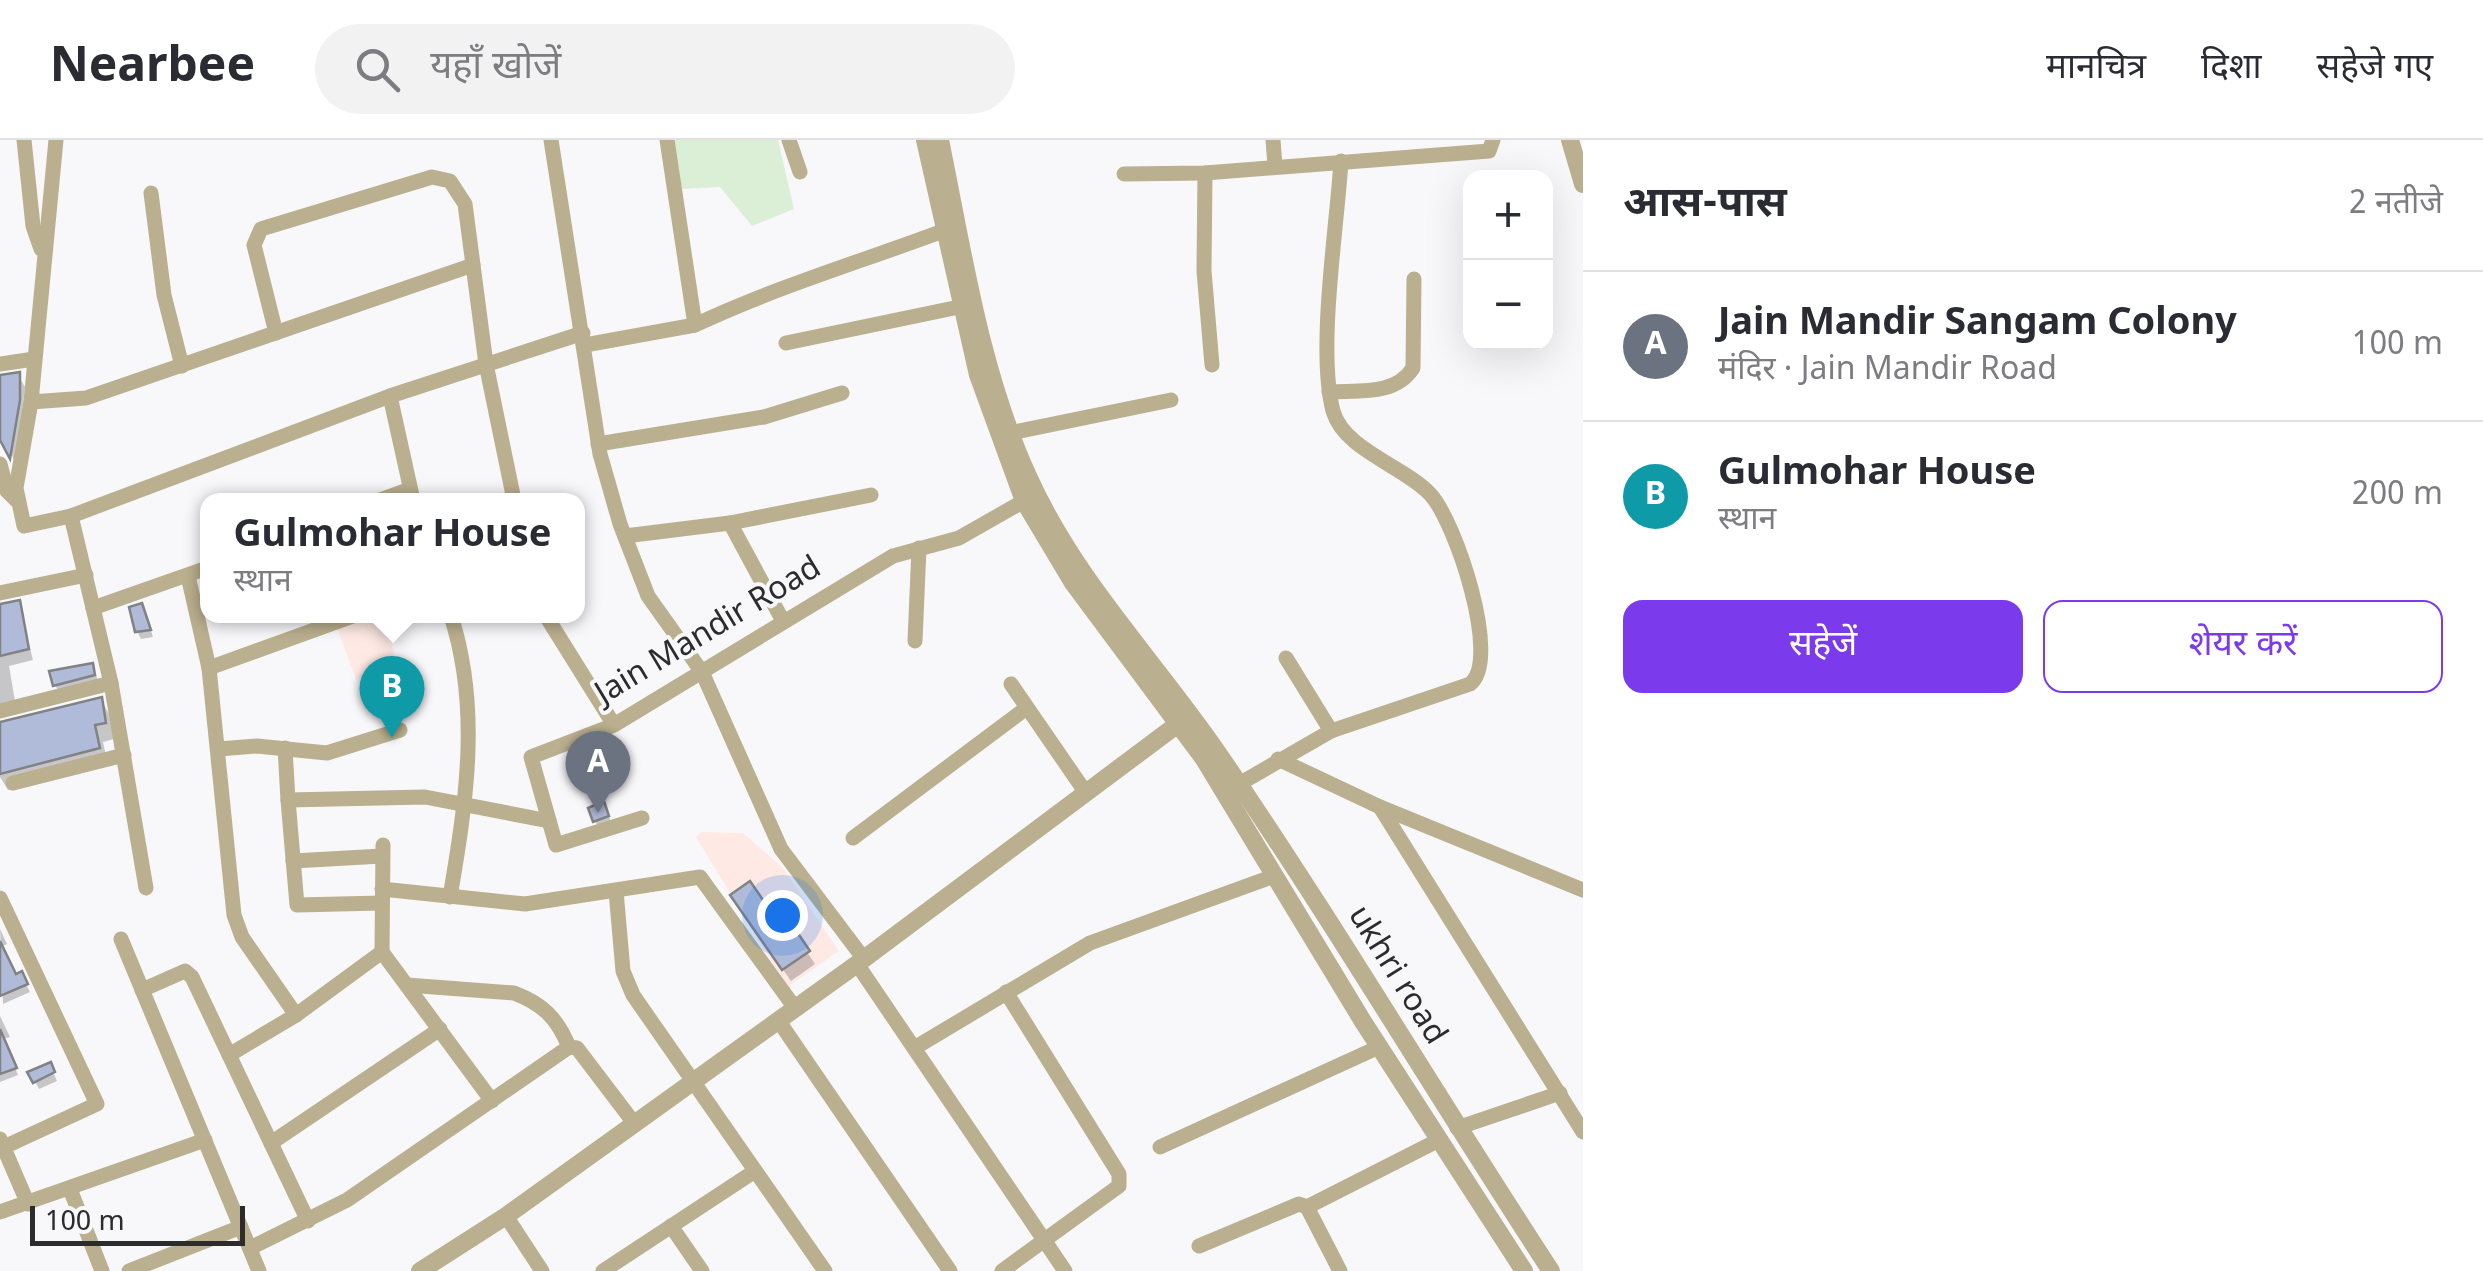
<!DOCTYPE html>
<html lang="hi">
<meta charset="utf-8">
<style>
body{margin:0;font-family:Georgia,"Noto Sans Devanagari",serif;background:#f2f2f3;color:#2b2b33}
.controls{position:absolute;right:30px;top:30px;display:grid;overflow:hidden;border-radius:20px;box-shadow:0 10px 40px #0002}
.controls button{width:90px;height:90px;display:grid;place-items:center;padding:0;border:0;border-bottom:2px solid #e1e1e2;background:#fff;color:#2b2b33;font:50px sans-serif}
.scale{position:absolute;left:30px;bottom:25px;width:215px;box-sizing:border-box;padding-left:10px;border:5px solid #2c2c2d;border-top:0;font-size:28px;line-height:35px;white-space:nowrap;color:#2c2c2d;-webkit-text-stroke:8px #f8f8fb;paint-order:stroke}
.you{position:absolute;left:782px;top:775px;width:35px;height:35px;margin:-25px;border:8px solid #fff;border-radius:50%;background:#1a73e8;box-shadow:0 0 0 15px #1a73e833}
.badge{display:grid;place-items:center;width:65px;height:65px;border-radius:50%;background:#7c3aed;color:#fff;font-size:32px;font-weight:700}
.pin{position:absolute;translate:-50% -82px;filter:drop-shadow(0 2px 5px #0008)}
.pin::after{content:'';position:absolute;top:52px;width:35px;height:30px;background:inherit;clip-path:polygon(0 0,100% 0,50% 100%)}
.popup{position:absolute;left:200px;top:353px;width:385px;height:130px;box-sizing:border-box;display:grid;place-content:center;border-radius:20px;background:#fff;filter:drop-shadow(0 2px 8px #0005);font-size:32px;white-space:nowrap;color:#7c7c81}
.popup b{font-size:38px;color:#2b2b33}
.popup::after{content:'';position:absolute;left:50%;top:100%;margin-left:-20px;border:20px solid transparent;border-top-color:#fff}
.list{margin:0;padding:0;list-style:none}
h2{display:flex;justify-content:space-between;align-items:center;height:130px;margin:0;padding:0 40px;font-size:42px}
h2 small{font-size:32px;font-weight:400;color:#7c7c81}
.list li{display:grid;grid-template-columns:65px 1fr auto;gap:30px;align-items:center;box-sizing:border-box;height:150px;padding:0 40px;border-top:2px solid #e1e1e2}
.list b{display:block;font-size:38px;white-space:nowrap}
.list p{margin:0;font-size:32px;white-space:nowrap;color:#7c7c81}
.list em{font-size:32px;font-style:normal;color:#7c7c81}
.actions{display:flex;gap:20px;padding:30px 40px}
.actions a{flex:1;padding:22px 0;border:2px solid #7c3aed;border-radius:20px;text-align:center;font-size:35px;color:#7c3aed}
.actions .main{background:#7c3aed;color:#fff}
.icon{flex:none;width:55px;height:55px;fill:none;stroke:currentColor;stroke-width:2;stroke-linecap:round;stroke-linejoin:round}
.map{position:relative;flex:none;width:1583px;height:1131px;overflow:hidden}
header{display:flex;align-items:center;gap:60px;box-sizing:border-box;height:140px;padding:0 50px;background:#fff;border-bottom:2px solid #e1e1e2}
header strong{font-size:48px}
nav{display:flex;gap:55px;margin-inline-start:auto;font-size:35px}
.search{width:700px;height:90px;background:#f2f2f3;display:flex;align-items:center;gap:25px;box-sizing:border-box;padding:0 35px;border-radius:55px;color:#7c7c81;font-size:38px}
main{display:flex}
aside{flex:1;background:#fff}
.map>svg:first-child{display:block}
</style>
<header>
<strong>Nearbee</strong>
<div class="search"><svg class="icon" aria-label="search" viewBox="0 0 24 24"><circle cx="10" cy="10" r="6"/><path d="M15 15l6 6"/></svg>यहाँ खोजें</div>
<nav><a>मानचित्र</a><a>दिशा</a><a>सहेजे गए</a></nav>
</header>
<main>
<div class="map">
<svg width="1583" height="1131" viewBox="0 0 1583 1131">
<rect width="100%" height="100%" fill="#f8f8fb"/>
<!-- education -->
<g fill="#fee9e4">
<path d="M343,476H388L395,521L389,531L356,540L334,479Z"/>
<path d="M701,692L743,693L783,728L839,811L787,847L696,697Z"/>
</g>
<!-- green -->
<path fill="#daefd5" d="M673,0H778L794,69L752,86L720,47L682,49Z"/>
<!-- shadow -->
<g fill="#0003">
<path d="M18,235L25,247L16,325L0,287V238Z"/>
<path d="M18,463L33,520L9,526L16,567L0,574V466Z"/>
<path d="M141,466L145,473L153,497L141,499L137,491Z"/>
<path d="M92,525L101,548L62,557L55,545Z"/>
<path d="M101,560L110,576L114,599L103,602L108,625L8,650L0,637V583L8,586L4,581Z"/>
<path d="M607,672L612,684L599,688L595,681Z"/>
<path d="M740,768L785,795L792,790L815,824L791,841Z"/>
<path d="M0,789L7,804L1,807L16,837L21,835L30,852L3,864Z"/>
<path d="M0,876L10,897L3,899L18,935L0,942Z"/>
<path d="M50,925L57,941L39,949L31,933Z"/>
</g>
<!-- building -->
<g fill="#b0bbd9" stroke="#818283" stroke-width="2.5">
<path d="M20,232V260L10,319L0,300V235Z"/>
<path d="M20,460L29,509L0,516V464Z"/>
<path d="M142,463L151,490L135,492L129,467Z"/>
<path d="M93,523L95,535L53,546L49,531Z"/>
<path d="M102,557L106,583L95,585L100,608L0,634V582Z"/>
<path d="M604,661L609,676L593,682L588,668Z"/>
<path d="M750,741L785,792L793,786L810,811L782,830L730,755Z"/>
<path d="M0,801L16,834L22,831L28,844L0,856Z"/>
<path d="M0,889L17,928L0,934Z"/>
<path d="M51,922L55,932L33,943L27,932Z"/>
</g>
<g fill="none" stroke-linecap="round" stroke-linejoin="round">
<!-- minor -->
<g stroke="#baaf8e" stroke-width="15">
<path d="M24,0L33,86L41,109"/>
<path d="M56,0L31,262L16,348L24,386L71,376L390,256L583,193"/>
<path d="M551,0L600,314L620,384L648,456L702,532L781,709L864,819"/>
<path d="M789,0L800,32"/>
<path d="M1273,0L1275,26"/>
<path d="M1205,33L1204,131L1212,225"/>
<path d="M1124,34L1205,33L1489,11L1493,0"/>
<path d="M151,53L164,155L182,226"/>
<path d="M695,185C776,147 860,122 943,91"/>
<path d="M276,193L254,105L261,89L432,37L450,41L465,64L486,224L514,360"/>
<path d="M786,203L959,167"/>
<path d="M585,205L695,185L667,0"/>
<path d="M0,224L34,219"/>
<path d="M1329,252C1359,250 1395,256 1413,228L1414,139"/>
<path d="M390,256L413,360"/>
<path d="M31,262L86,258L473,125"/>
<path d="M1010,293L1171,260"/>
<path d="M598,304L764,277L842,253"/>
<path d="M0,324L7,351L16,360"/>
<path d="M380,360L410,349"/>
<path d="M71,376L111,543L146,748"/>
<path d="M730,383L871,355"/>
<path d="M625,396L730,383L783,481"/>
<path d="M188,436L209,528L234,775L242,797L296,875"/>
<path d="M0,453L86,435"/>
<path d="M93,468L207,428"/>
<path d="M546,476L614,585"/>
<path d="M915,501L919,408"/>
<path d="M209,528L353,476"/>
<path d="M1011,544L1086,653"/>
<path d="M0,571L111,543"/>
<path d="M1331,591L1470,544C1502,520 1455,380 1430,354C1404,326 1344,310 1333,271C1317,209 1337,88 1341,21"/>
<path d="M285,608L288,660L425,657L549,681"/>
<path d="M219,609L257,606L327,613L400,590"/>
<path d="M1278,619L1380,667L1583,750"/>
<path d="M13,643L124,615"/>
<path d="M1239,644L1331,591L1286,518"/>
<path d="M288,660L297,765L382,763"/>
<path d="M1380,667L1583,992"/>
<path d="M642,678L556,705L531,617L614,585L893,416L959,398L1024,361"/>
<path d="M853,698L1025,569"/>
<path d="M383,705L382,812L492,961"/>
<path d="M293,721L382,716"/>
<path d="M382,749L525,764L700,737L795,868"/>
<path d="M616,751L623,831L633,855L825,1131"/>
<path d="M450,757C466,663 481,569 451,476"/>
<path d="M0,758L97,964L4,1007"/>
<path d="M121,799L259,1131"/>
<path d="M857,824L1065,1131"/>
<path d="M407,845L514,853C543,864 557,878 569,907"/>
<path d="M142,850L185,831L192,837L308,1081"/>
<path d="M778,880L950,1131"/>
<path d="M916,907L1090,803L1274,736"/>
<path d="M229,915L296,875L382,812"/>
<path d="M1457,988L1560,953"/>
<path d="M0,999L28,1064"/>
<path d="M271,1003L440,889"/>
<path d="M1160,1007L1379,907"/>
<path d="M70,1049L102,1131"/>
<path d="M1307,1067L1439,1000"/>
<path d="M0,1072L205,1000"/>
<path d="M506,1076L542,1131"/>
<path d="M671,1086L702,1131"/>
<path d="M1199,1106L1299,1064L1307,1067L1340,1131"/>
<path d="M250,1108L347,1060L569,907L577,908L634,983"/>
<path d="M129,1131L241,1087"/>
<path d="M603,1131L755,1031"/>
<path d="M1002,1131L1119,1046V1034L1006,852"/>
</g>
<!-- tertiary -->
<g stroke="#baaf8e" stroke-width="18">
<path d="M925,0L978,235L1024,361L1073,443L1204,619L1362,880L1524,1131"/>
<path d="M940,0C963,112 980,231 1028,336C1075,441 1156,522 1220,616C1335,784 1439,960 1551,1131"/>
<path d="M1570,0L1583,44"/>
<path d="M420,1131L506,1076L857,824L1186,578"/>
</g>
</g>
<g text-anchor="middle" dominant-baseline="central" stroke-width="8" stroke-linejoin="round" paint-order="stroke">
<!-- street labels -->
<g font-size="32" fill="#2c2c2d" stroke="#f8f8fb">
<text transform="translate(709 492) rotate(-31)">Jain Mandir Road</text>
<text transform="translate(1396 836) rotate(58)">ukhri road</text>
</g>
</g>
</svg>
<div class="controls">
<button>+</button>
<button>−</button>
</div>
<div class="scale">100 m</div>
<div class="you"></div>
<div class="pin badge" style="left:598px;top:673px;background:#6b7280">A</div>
<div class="pin badge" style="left:392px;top:598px;background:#0f9aa8">B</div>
<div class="popup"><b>Gulmohar House</b>स्थान</div>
</div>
<aside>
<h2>आस-पास<small>2 नतीजे</small></h2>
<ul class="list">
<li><span class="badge" style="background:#6b7280">A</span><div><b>Jain Mandir Sangam Colony</b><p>मंदिर · Jain Mandir Road</p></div><em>100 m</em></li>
<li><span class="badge" style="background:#0f9aa8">B</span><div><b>Gulmohar House</b><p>स्थान</p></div><em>200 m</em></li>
</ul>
<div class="actions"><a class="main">सहेजें</a><a>शेयर करें</a></div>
</aside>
</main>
